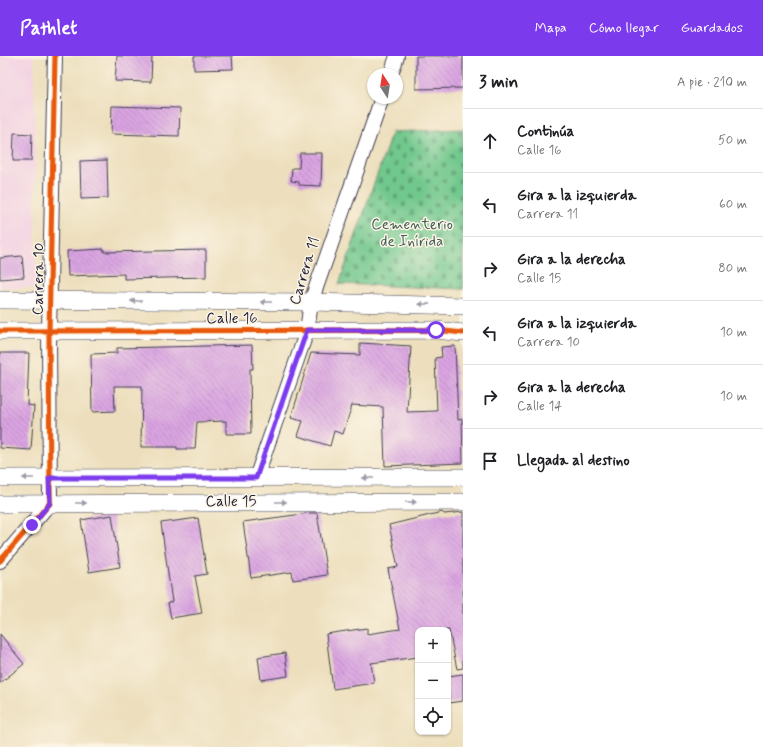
<!DOCTYPE html>
<html lang="es">
<meta charset="utf-8">
<style>
body{margin:0;font-family:Mynerve,sans-serif;background:#f6f6f6;color:#202124}
.controls{position:absolute;right:12px;bottom:12px;display:grid;overflow:hidden;border-radius:8px;box-shadow:0 1px 3px #0004}
.controls button{width:36px;height:36px;display:grid;place-items:center;padding:0;border:0;border-bottom:1px solid #e0e0e0;background:#fff;color:#202124;font:20px sans-serif}
.compass{position:absolute;left:367px;top:12px;width:36px;height:36px;border-radius:50%;background:#fff;box-shadow:0 1px 3px #0004;rotate:348deg}
.stop{position:absolute;width:12px;height:12px;margin:-9px;border:3px solid #7c3aed;border-radius:50%;background:#fff}
.stop.end{background:#7c3aed;border-color:#fff;box-shadow:0 1px 4px #0008}
.list{margin:0;padding:0;list-style:none}
h2{display:flex;justify-content:space-between;align-items:center;height:52px;margin:0;padding:0 16px;font-size:17px}
h2 small{font-size:13px;font-weight:400;color:#757577}
.list li{display:grid;grid-template-columns:26px 1fr auto;gap:12px;align-items:center;box-sizing:border-box;height:64px;padding:0 16px;border-top:1px solid #e0e0e0}
.list b{display:block;font-size:15px;white-space:nowrap}
.list p{margin:0;font-size:13px;white-space:nowrap;color:#757577}
.list em{font-size:13px;font-style:normal;color:#757577}
.icon{flex:none;width:22px;height:22px;fill:none;stroke:currentColor;stroke-width:2;stroke-linecap:round;stroke-linejoin:round}
.map{position:relative;flex:none;width:463px;height:691px;overflow:hidden}
header{display:flex;align-items:center;gap:24px;box-sizing:border-box;height:56px;padding:0 20px;background:#7c3aed;color:#fff}
header strong{font-size:19px}
nav{display:flex;gap:22px;margin-inline-start:auto;font-size:14px}
main{display:flex}
aside{flex:1;background:#fff}
.map>svg:first-child{display:block}
</style>
<header>
<strong>Pathlet</strong>
<nav><a>Mapa</a><a>Cómo llegar</a><a>Guardados</a></nav>
</header>
<main>
<div class="map">
<svg width="463" height="691" viewBox="0 0 463 691">
<defs>
<pattern id="cemetery-stones" width="16" height="16" patternUnits="userSpaceOnUse"><rect width="16" height="16" fill="#71c88d"/><path d="M2 7V4a2 2 0 0 1 4 0v3zM10 15v-3a2 2 0 0 1 4 0v3z" fill="#5ca274"/></pattern>
<pattern id="building-back-hatch" width="6" height="6" patternUnits="userSpaceOnUse"><rect width="6" height="6" fill="#daa4e2"/><path d="M-1 5l2 2M0 0l6 6M5-1l2 2" fill="none" stroke="#b085b8"/></pattern>
</defs>
<rect width="100%" height="100%" fill="#fcf5e5"/>
<filter id="ink" filterUnits="userSpaceOnUse"><feTurbulence type="fractalNoise" baseFrequency=".025" numOctaves="2"/><feDisplacementMap in="SourceGraphic" scale="8" xChannelSelector="R" yChannelSelector="G"/><feConvolveMatrix kernelMatrix="1 2 1 2 8 2 1 2 1" color-interpolation-filters="sRGB"/></filter>
<filter id="wash" filterUnits="userSpaceOnUse"><feTurbulence type="fractalNoise" baseFrequency=".012" numOctaves="4" result="noise"/><feDisplacementMap in="SourceGraphic" scale="16" xChannelSelector="R" yChannelSelector="G"/><feGaussianBlur stdDeviation="0.9" result="paint"/><feColorMatrix in="noise" values="0 0 0 0 0 0 0 0 0 0 0 0 0 0 0 0 0 1.4 0 .05"/><feComposite in="paint" operator="in"/></filter>
<g filter="url(#wash)">
<rect width="100%" height="100%" fill="#eddfbd"/>
<!-- built -->
<path fill="#f2cfe2" d="M0,0H34L36,232L0,231Z"/>
<!-- cemetery -->
<path fill="url(#cemetery-stones)" stroke="#4a7564" d="M463,73V233L339,228L392,76Z"/>
<g id="blocks">
<!-- building -->
<g fill="url(#building-back-hatch)">
<path d="M117,0H152L151,26L115,25Z"/>
<path d="M194,0H232L233,13L194,14Z"/>
<path d="M416,0H463V32L416,33Z"/>
<path d="M112,50L180,52L179,80L111,78Z"/>
<path d="M14,77L32,78L31,105H13Z"/>
<path d="M300,97H322L321,130L299,129V126L291,125L292,112H299Z"/>
<path d="M107,104L108,142L81,143L80,105Z"/>
<path d="M104,193V196L206,194V221L124,223V218L68,220L67,195Z"/>
<path d="M22,200L24,221L0,223V202Z"/>
<path d="M360,287L411,290L407,356L437,355L435,302L442,301L441,291L455,290L458,364L462,363L463,407L385,410L383,351L352,349L343,378L334,375L330,390L298,380L303,365L291,362L311,297L360,299Z"/>
<path d="M252,289L253,313H250L251,378H226V365L197,366L195,393H177V391H141L142,330H114L115,355L92,356L91,298L117,297V292Z"/>
<path d="M0,297H29L27,349L34,350L31,394L0,392Z"/>
<path d="M442,456L444,458L463,456V612L457,613L449,574H418V601L371,607L374,627L333,633L326,578L367,572V578L400,573L388,513L398,511L389,469Z"/>
<path d="M310,457H317L327,519L293,524L292,516L251,522L243,466Z"/>
<path d="M112,459L120,511L89,516L81,464Z"/>
<path d="M198,462L207,518L195,520L202,557L171,562L168,547L172,546L161,467Z"/>
<path d="M0,578L24,608L0,627Z"/>
<path d="M285,597L288,620L261,624L258,601Z"/>
<path d="M463,618V645L448,647V620Z"/>
</g>
</g>
</g>
<g filter="url(#ink)">
<use href="#blocks" fill-opacity="0" stroke="#403e4e" stroke-width="1"/>
<g fill="none" stroke-linecap="round" stroke-linejoin="round">
<defs>
<g id="minor">
<path d="M391,18L397,0"/>
<path d="M256,422L307,275L311,246L382,42"/>
<path d="M0,505L50,447L49,275L55,0"/>
</g>
<g id="tertiary">
<path d="M0,244L311,246L463,250"/>
<path d="M0,275L436,274L463,277"/>
<path d="M0,422L463,421"/>
<path d="M0,448L463,446"/>
</g>
</defs>
<!-- minor casing -->
<use href="#minor" stroke="#403e4e" stroke-width="16"/>
<!-- tertiary casing -->
<use href="#tertiary" stroke="#403e4e" stroke-width="18"/>
<!-- minor -->
<use href="#minor" stroke="#fff" stroke-width="14"/>
<!-- tertiary -->
<use href="#tertiary" stroke="#fff" stroke-width="17"/>
<defs>
<g id="cycleway">
<path d="M0,275L436,274L463,277"/>
<path d="M0,505L50,447L49,275L55,0"/>
</g>
</defs>
<!-- cycleway casing -->
<use href="#cycleway" stroke="#fcf5e5" stroke-width="8"/>
<!-- cycleway -->
<use href="#cycleway" stroke="#e8590c" stroke-width="5"/>
</g>
<!-- one-way arrows -->
<defs><path id="oneway-solid" d="M-6-.8H1V-3.2L6.5 0L1 3.2V.8H-6Z"/></defs>
<g fill="#9c9ca7">
<use href="#oneway-solid" transform="translate(136 245) rotate(-180)"/>
<use href="#oneway-solid" transform="translate(266 246) rotate(-180)"/>
<use href="#oneway-solid" transform="translate(424 248) rotate(-179)"/>
<use href="#oneway-solid" transform="translate(28 422) rotate(180)"/>
<use href="#oneway-solid" transform="translate(368 422) rotate(180)"/>
<use href="#oneway-solid" transform="translate(281 446)"/>
<use href="#oneway-solid" transform="translate(411 446)"/>
<use href="#oneway-solid" transform="translate(81 447)"/>
</g>
</g>
<g fill="none" stroke-linecap="round" stroke-linejoin="round" filter="url(#ink)">
<!-- route -->
<path stroke="#7c3aed" stroke-width="5" d="M32,469L50,447L49,422H256L307,274H436"/>
</g>
<g text-anchor="middle" dominant-baseline="central" stroke-width="3" stroke-linejoin="round" paint-order="stroke">
<!-- park labels -->
<g font-size="15" fill="#3e5c58" stroke="#fcf5e5">
<text x="412" y="169">Cementerio<tspan x="412" dy="17">de Inírida</tspan></text>
</g>
<!-- street labels -->
<g font-size="15" fill="#22223b" stroke="#fcf5e5">
<text transform="translate(305 215) rotate(-73)">Carrera 11</text>
<text transform="translate(39 223) rotate(-89)">Carrera 10</text>
<text x="232" y="263">Calle 16</text>
<text x="231" y="446">Calle 15</text>
</g>
</g>
</svg>
<div class="controls">
<button>+</button>
<button>−</button>
<button><svg class="icon" aria-label="locate" viewBox="0 0 24 24"><circle cx="12" cy="12" r="6"/><path d="M12 2v4M12 18v4M2 12h4M18 12h4"/></svg></button>
</div>
<svg class="compass" viewBox="-18 -18 36 36"><path d="M0-13l5 13h-10z" fill="#e53935"/><path d="M0 13l5-13h-10z" fill="#757577"/></svg>
<div class="stop" style="left:436px;top:274px"></div>
<div class="stop end" style="left:32px;top:469px"></div>
</div>
<aside>
<h2>3 min<small>A pie · 210 m</small></h2>
<ul class="list">
<li><svg class="icon" aria-label="ahead" viewBox="0 0 24 24"><path d="M12 20V5M6 11l6-6 6 6"/></svg><div><b>Continúa</b><p>Calle 16</p></div><em>50 m</em></li>
<li><svg class="icon" aria-label="left" viewBox="0 0 24 24"><path d="M17 20v-9H6M10 6l-5 5 5 5"/></svg><div><b>Gira a la izquierda</b><p>Carrera 11</p></div><em>60 m</em></li>
<li><svg class="icon" aria-label="right" viewBox="0 0 24 24"><path d="M7 20v-9h11M14 6l5 5-5 5"/></svg><div><b>Gira a la derecha</b><p>Calle 15</p></div><em>80 m</em></li>
<li><svg class="icon" aria-label="left" viewBox="0 0 24 24"><path d="M17 20v-9H6M10 6l-5 5 5 5"/></svg><div><b>Gira a la izquierda</b><p>Carrera 10</p></div><em>10 m</em></li>
<li><svg class="icon" aria-label="right" viewBox="0 0 24 24"><path d="M7 20v-9h11M14 6l5 5-5 5"/></svg><div><b>Gira a la derecha</b><p>Calle 14</p></div><em>10 m</em></li>
<li><svg class="icon" aria-label="arrive" viewBox="0 0 24 24"><path d="M6 21V4h12l-3 4 3 4H6"/></svg><div><b>Llegada al destino</b></div></li>
</ul>
</aside>
</main>
